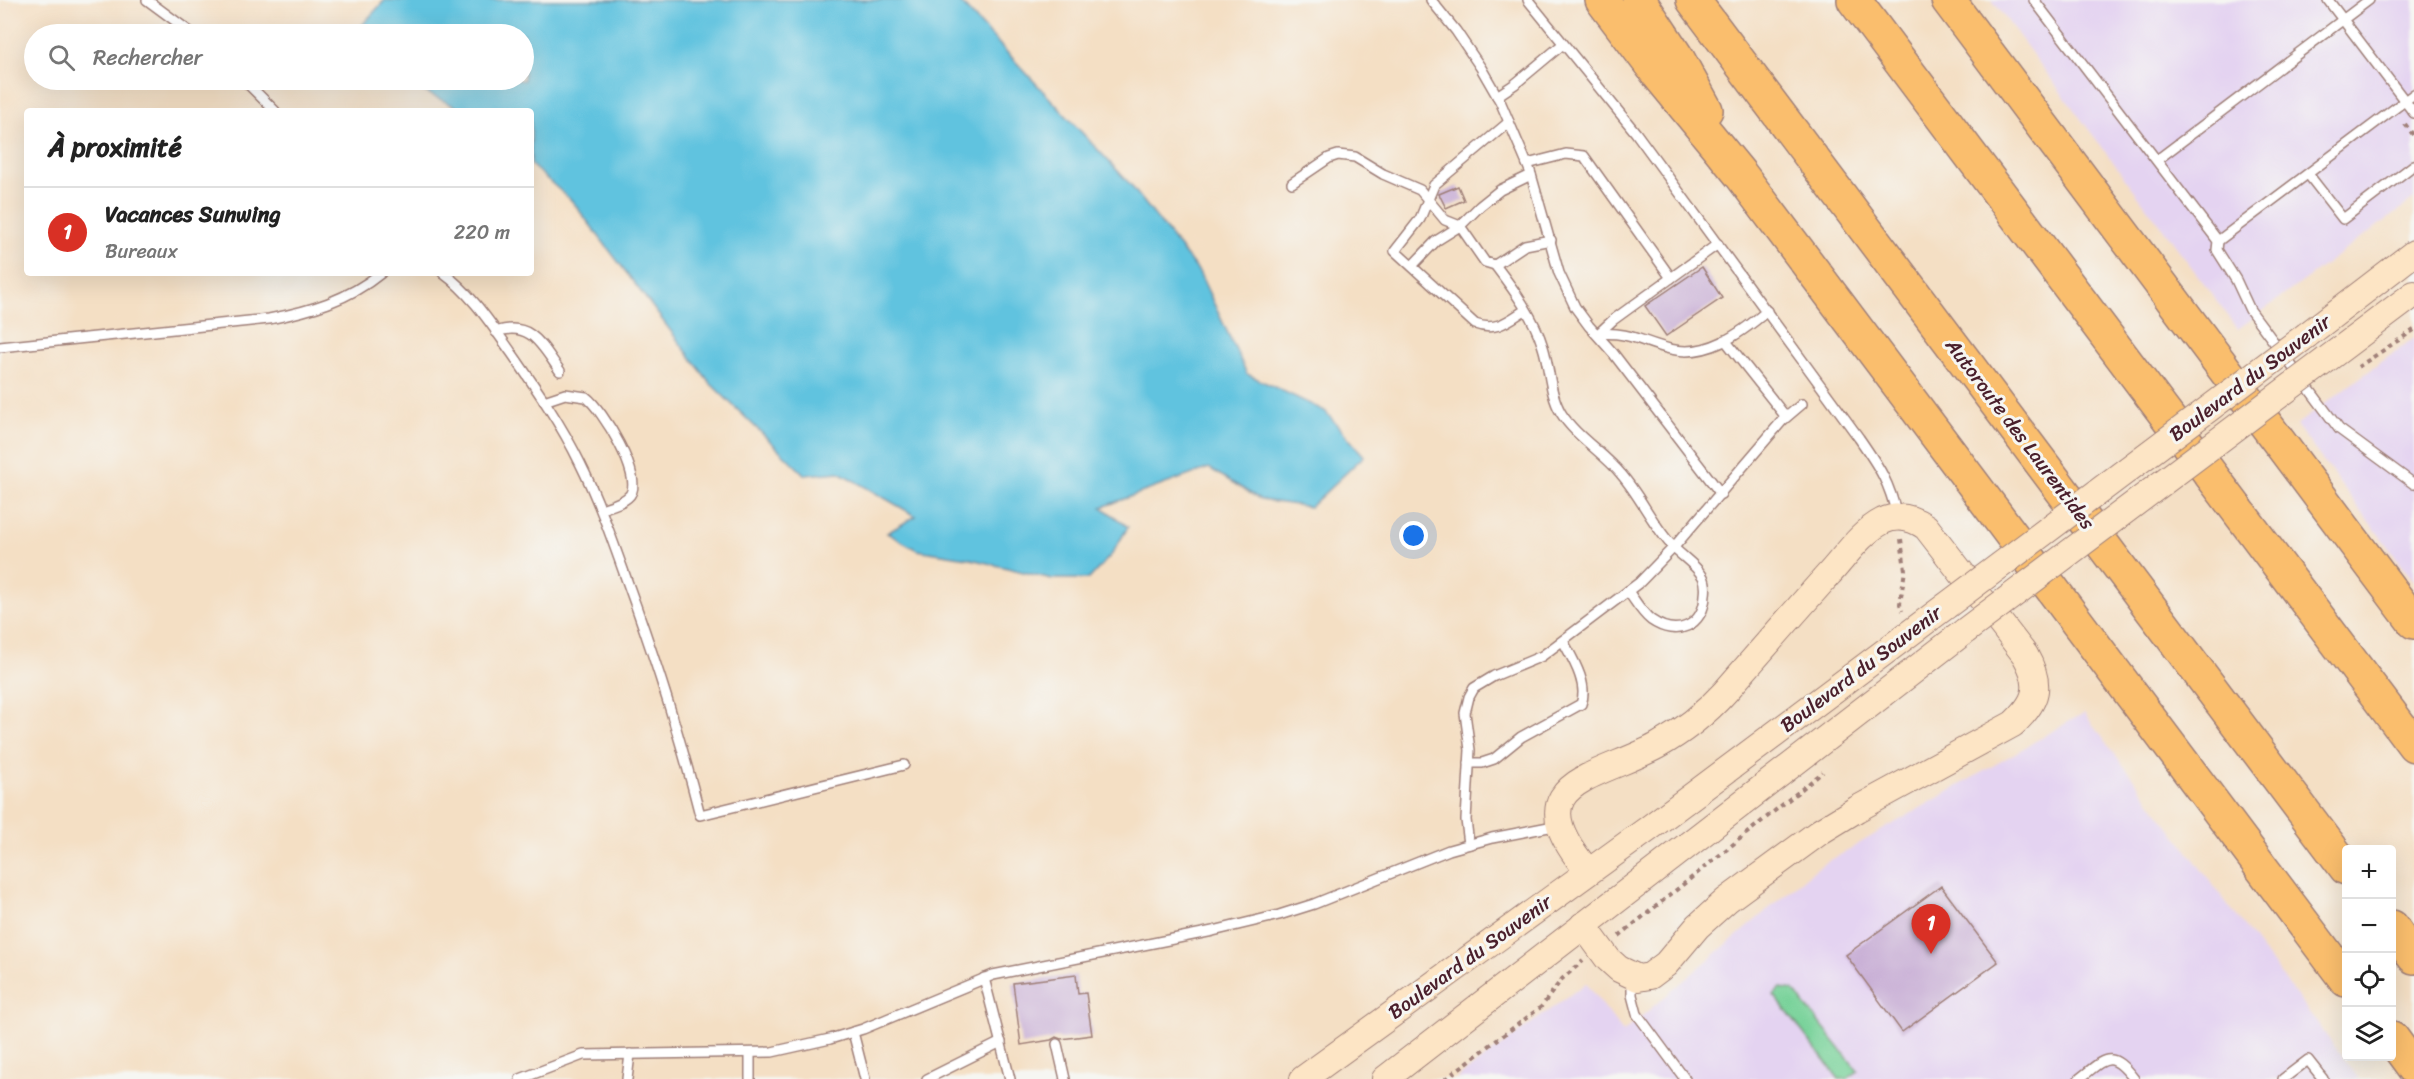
<!DOCTYPE html>
<html lang="fr">
<meta charset="utf-8">
<style>
body{margin:0;font-family:Sriracha,sans-serif;background:#f2f2f2;color:#222}
.controls{position:absolute;right:18px;bottom:18px;display:grid;overflow:hidden;border-radius:6px;box-shadow:0 6px 24px #0002}
.controls button{width:54px;height:54px;display:grid;place-items:center;padding:0;border:0;border-bottom:2px solid #e0e0e0;background:#fff;color:#222;font:30px sans-serif}
.you{position:absolute;left:1414px;top:536px;width:21px;height:21px;margin:-15px;border:4px solid #fff;border-radius:50%;background:#1a73e8;box-shadow:0 0 0 9px #1a73e833}
.badge{display:grid;place-items:center;width:39px;height:39px;border-radius:50%;background:#d93025;color:#fff;font-size:20px;font-weight:700}
.pin{position:absolute;translate:-50% -50px;filter:drop-shadow(0 2px 3px #0008)}
.pin::after{content:'';position:absolute;top:32px;width:21px;height:18px;background:inherit;clip-path:polygon(0 0,100% 0,50% 100%)}
.list{margin:0;padding:0;list-style:none}
h2{display:flex;justify-content:space-between;align-items:center;height:78px;margin:0;padding:0 24px;font-size:26px}
h2 small{font-size:20px;font-weight:400;color:#767676}
.list li{display:grid;grid-template-columns:39px 1fr auto;gap:18px;align-items:center;box-sizing:border-box;height:90px;padding:0 24px;border-top:2px solid #e0e0e0}
.list b{display:block;font-size:22px;white-space:nowrap}
.list p{margin:0;font-size:20px;white-space:nowrap;color:#767676}
.list em{font-size:20px;font-style:normal;color:#767676}
.icon{flex:none;width:33px;height:33px;fill:none;stroke:currentColor;stroke-width:2;stroke-linecap:round;stroke-linejoin:round}
.map{position:relative;flex:none;width:2414px;height:1079px;overflow:hidden}
.search{position:absolute;background:#fff;box-shadow:0 6px 24px #0002;left:24px;top:24px;width:510px;height:66px;display:flex;align-items:center;gap:15px;box-sizing:border-box;padding:0 21px;border-radius:33px;color:#767676;font-size:22px}
.panel{position:absolute;background:#fff;box-shadow:0 6px 24px #0002;left:24px;top:108px;width:510px;height:168px;border-radius:6px}
.map>svg:first-child{display:block}
</style>
<div class="map">
<svg width="2414" height="1079" viewBox="0 0 2414 1079">
<rect width="100%" height="100%" fill="#f6f6f2"/>
<filter id="ink" filterUnits="userSpaceOnUse"><feTurbulence type="fractalNoise" baseFrequency=".0167" numOctaves="2"/><feDisplacementMap in="SourceGraphic" scale="12" xChannelSelector="R" yChannelSelector="G"/><feConvolveMatrix kernelMatrix="1 2 1 2 8 2 1 2 1" color-interpolation-filters="sRGB"/></filter>
<filter id="wash" filterUnits="userSpaceOnUse"><feTurbulence type="fractalNoise" baseFrequency=".008" numOctaves="4" result="noise"/><feDisplacementMap in="SourceGraphic" scale="24" xChannelSelector="R" yChannelSelector="G"/><feGaussianBlur stdDeviation="1.35" result="paint"/><feColorMatrix in="noise" values="0 0 0 0 0 0 0 0 0 0 0 0 0 0 0 0 0 1.4 0 .05"/><feComposite in="paint" operator="in"/></filter>
<g filter="url(#wash)">
<rect width="100%" height="100%" fill="#f4dfc4"/>
<!-- built -->
<g fill="#e4d3f1">
<path d="M1992,0H2414V199L2238,329Z"/>
<path d="M2414,338V581L2296,425Z"/>
<path d="M2084,713L2359,1079H1456L1586,983L1623,1032L1817,868Z"/>
</g>
<!-- green -->
<path fill="#76d198" stroke="#607862" stroke-width="1.5" d="M1781,988L1793,990L1858,1071L1847,1079H1839L1774,995Z"/>
<!-- water -->
<path fill="#60c3df" stroke="#557185" stroke-width="1.5" d="M385,0H958L1129,183L1199,272L1247,374L1325,411L1364,456L1310,507L1261,500L1209,468L1102,507L1128,527L1112,554L1089,579H1052L967,558L917,550L887,533L916,516L839,472L805,475L711,384L572,201L531,165V111H465L400,80H524V34H354Z"/>
<g id="blocks">
<!-- building -->
<g fill="#c8aed5">
<path d="M1458,186L1464,200L1446,208L1439,194Z"/>
<path d="M1702,267L1722,298L1666,336L1645,306Z"/>
<path d="M1941,886L1998,962L1902,1032L1846,955Z"/>
<path d="M1076,975L1078,994L1086,993L1092,1035L1061,1039L1056,1037L1051,1040L1021,1045L1013,983Z"/>
</g>
</g>
</g>
<g filter="url(#ink)">
<use href="#blocks" fill-opacity="0" stroke="#9f7f78" stroke-width="1.5"/>
<g fill="none" stroke-linecap="round" stroke-linejoin="round">
<defs>
<g id="lane">
<path d="M147,0L193,34"/>
<path d="M1431,0L1456,31L1481,68L1500,101L1530,171L1559,273L1575,307L1589,326L1613,353L1721,494"/>
<path d="M1528,0L1636,133L1859,438C1879,467 1889,481 1897,516"/>
<path d="M2034,0L2218,241L2217,250L2236,280L2250,310L2339,429L2414,484"/>
<path d="M2328,0L2414,113"/>
<path d="M244,80L275,111"/>
<path d="M1497,96L1515,84L1563,44"/>
<path d="M1509,122L1434,185L1420,219L1395,251L1475,324C1496,332 1508,321 1525,310"/>
<path d="M2157,160L2369,0"/>
<path d="M1527,164L1566,154L1584,156L1671,278"/>
<path d="M2308,174L2343,219L2414,165"/>
<path d="M1292,183L1329,158L1338,155L1355,157L1383,174L1420,190L1445,220L1460,226L1485,262L1495,265"/>
<path d="M1551,240L1525,245L1495,265C1514,290 1534,317 1543,347C1550,368 1549,393 1561,413C1576,437 1603,452 1621,474C1641,497 1653,526 1674,548C1684,558 1696,565 1703,577C1706,583 1706,588 1705,595C1704,626 1677,638 1651,620C1642,613 1635,601 1628,591"/>
<path d="M2218,241L2414,94"/>
<path d="M1412,266L1436,241L1460,226L1480,206L1500,190L1531,175"/>
<path d="M443,273C471,293 491,324 511,352C536,388 561,424 580,463C599,501 613,542 627,581C655,658 680,736 700,815L904,765"/>
<path d="M496,332C531,320 542,346 560,371"/>
<path d="M1597,334C1630,331 1641,342 1670,349C1707,358 1740,334 1767,311"/>
<path d="M1598,334L1613,320L1718,244"/>
<path d="M1725,340L1786,417"/>
<path d="M0,347L269,319C310,311 348,300 381,273"/>
<path d="M544,401L565,394L586,397C602,409 644,477 630,495C623,503 610,506 601,509"/>
<path d="M1469,763H1482L1494,759L1521,737L1581,704C1589,684 1572,658 1563,641"/>
<path d="M1469,844L1466,820L1470,750L1465,713L1469,697L1474,688L1494,676L1542,656L1640,582L1674,547L1782,421L1802,404"/>
<path d="M984,978L1010,1079"/>
<path d="M1632,978V995L1637,1014L1685,1079"/>
<path d="M853,1032L865,1079"/>
<path d="M1057,1044L1065,1079"/>
<path d="M750,1053V1079"/>
<path d="M520,1079L583,1055L772,1052L830,1039L863,1029L993,975L1213,931L1279,915L1314,904L1449,850L1492,838L1559,825"/>
<path d="M627,1079L630,1054"/>
<path d="M927,1079L1001,1042"/>
<path d="M2079,1079C2105,1059 2110,1048 2134,1079"/>
<path d="M2283,1079L2308,1060L2323,1079"/>
</g>
<g id="secondary">
<path d="M2307,335L2414,253"/>
<path d="M2326,360L2414,294"/>
<path d="M1583,925L1608,959L1619,969L1638,978L1650,976L1666,964L1698,926L1727,900L1821,831L1857,809L2013,724C2038,701 2042,685 2025,655L1926,527C1913,518 1898,514 1883,521C1861,532 1844,558 1828,575C1793,614 1759,653 1725,692C1706,713 1682,732 1657,746C1595,779 1514,782 1587,870"/>
<path d="M1303,1079L1648,829L1946,606"/>
<path d="M1385,1079L1965,631"/>
</g>
<g id="highway">
<path d="M1602,0L1658,74L1741,175L2346,980"/>
<path d="M1639,0L1678,59L1706,110"/>
<path d="M1693,0L2346,868"/>
<path d="M1854,0L2414,745"/>
<path d="M1948,0L2414,622"/>
<path d="M2392,927L2414,957"/>
<path d="M2392,1038L2414,1068"/>
</g>
</defs>
<!-- lane casing -->
<use href="#lane" stroke="#9f7f78" stroke-width="12"/>
<!-- secondary casing -->
<use href="#secondary" stroke="#9f7f78" stroke-width="28"/>
<!-- highway casing -->
<use href="#highway" stroke="#9f7f78" stroke-width="36"/>
<!-- path -->
<g stroke="#9f7f78" stroke-width="4" stroke-dasharray="4.5 4.5" stroke-linecap="butt">
<path d="M2405,124L2414,136"/>
<path d="M2358,367L2414,330"/>
<path d="M1901,539L1905,570L1900,604L1902,611"/>
<path d="M1619,936L1823,772"/>
<path d="M1445,1079L1541,1007L1562,979L1583,961"/>
</g>
<!-- lane -->
<use href="#lane" stroke="#fff" stroke-width="9"/>
<!-- secondary -->
<use href="#secondary" stroke="#fde5c5" stroke-width="26"/>
<!-- highway -->
<use href="#highway" stroke="#fabe6d" stroke-width="33"/>
<defs>
<g id="secondary-bridge">
<path d="M1946,606L2307,335"/>
<path d="M1965,631L2326,360"/>
</g>
</defs>
<!-- secondary-bridge casing -->
<use href="#secondary-bridge" stroke="#9f7f78" stroke-width="28" stroke-linecap="butt"/>
<!-- secondary-bridge -->
<use href="#secondary-bridge" stroke="#fde5c5" stroke-width="26"/>
</g>
</g>
<g text-anchor="middle" dominant-baseline="central" stroke-width="6" stroke-linejoin="round" paint-order="stroke">
<!-- street labels -->
<g font-size="20" fill="#4a1f2b" stroke="#f6f6f2">
<text transform="translate(2250 378) rotate(-37)">Boulevard du Souvenir</text>
<text transform="translate(2020 434) rotate(53)">Autoroute des Laurentides</text>
<text transform="translate(1861 669) rotate(-37)">Boulevard du Souvenir</text>
<text transform="translate(1470 957) rotate(-36)">Boulevard du Souvenir</text>
</g>
</g>
</svg>
<div class="controls">
<button>+</button>
<button>−</button>
<button><svg class="icon" aria-label="locate" viewBox="0 0 24 24"><circle cx="12" cy="12" r="6"/><path d="M12 2v4M12 18v4M2 12h4M18 12h4"/></svg></button>
<button><svg class="icon" aria-label="layers" viewBox="0 0 24 24"><path d="M12 4l9 5-9 5-9-5zM3 14l9 5 9-5"/></svg></button>
</div>
<div class="you"></div>
<div class="pin badge" style="left:1931px;top:954px">1</div>
<div class="search"><svg class="icon" aria-label="search" viewBox="0 0 24 24"><circle cx="10" cy="10" r="6"/><path d="M15 15l6 6"/></svg>Rechercher</div>
<section class="panel">
<h2>À proximité<small></small></h2>
<ul class="list">
<li><span class="badge">1</span><div><b>Vacances Sunwing</b><p>Bureaux</p></div><em>220 m</em></li>
</ul>
</section>
</div>
